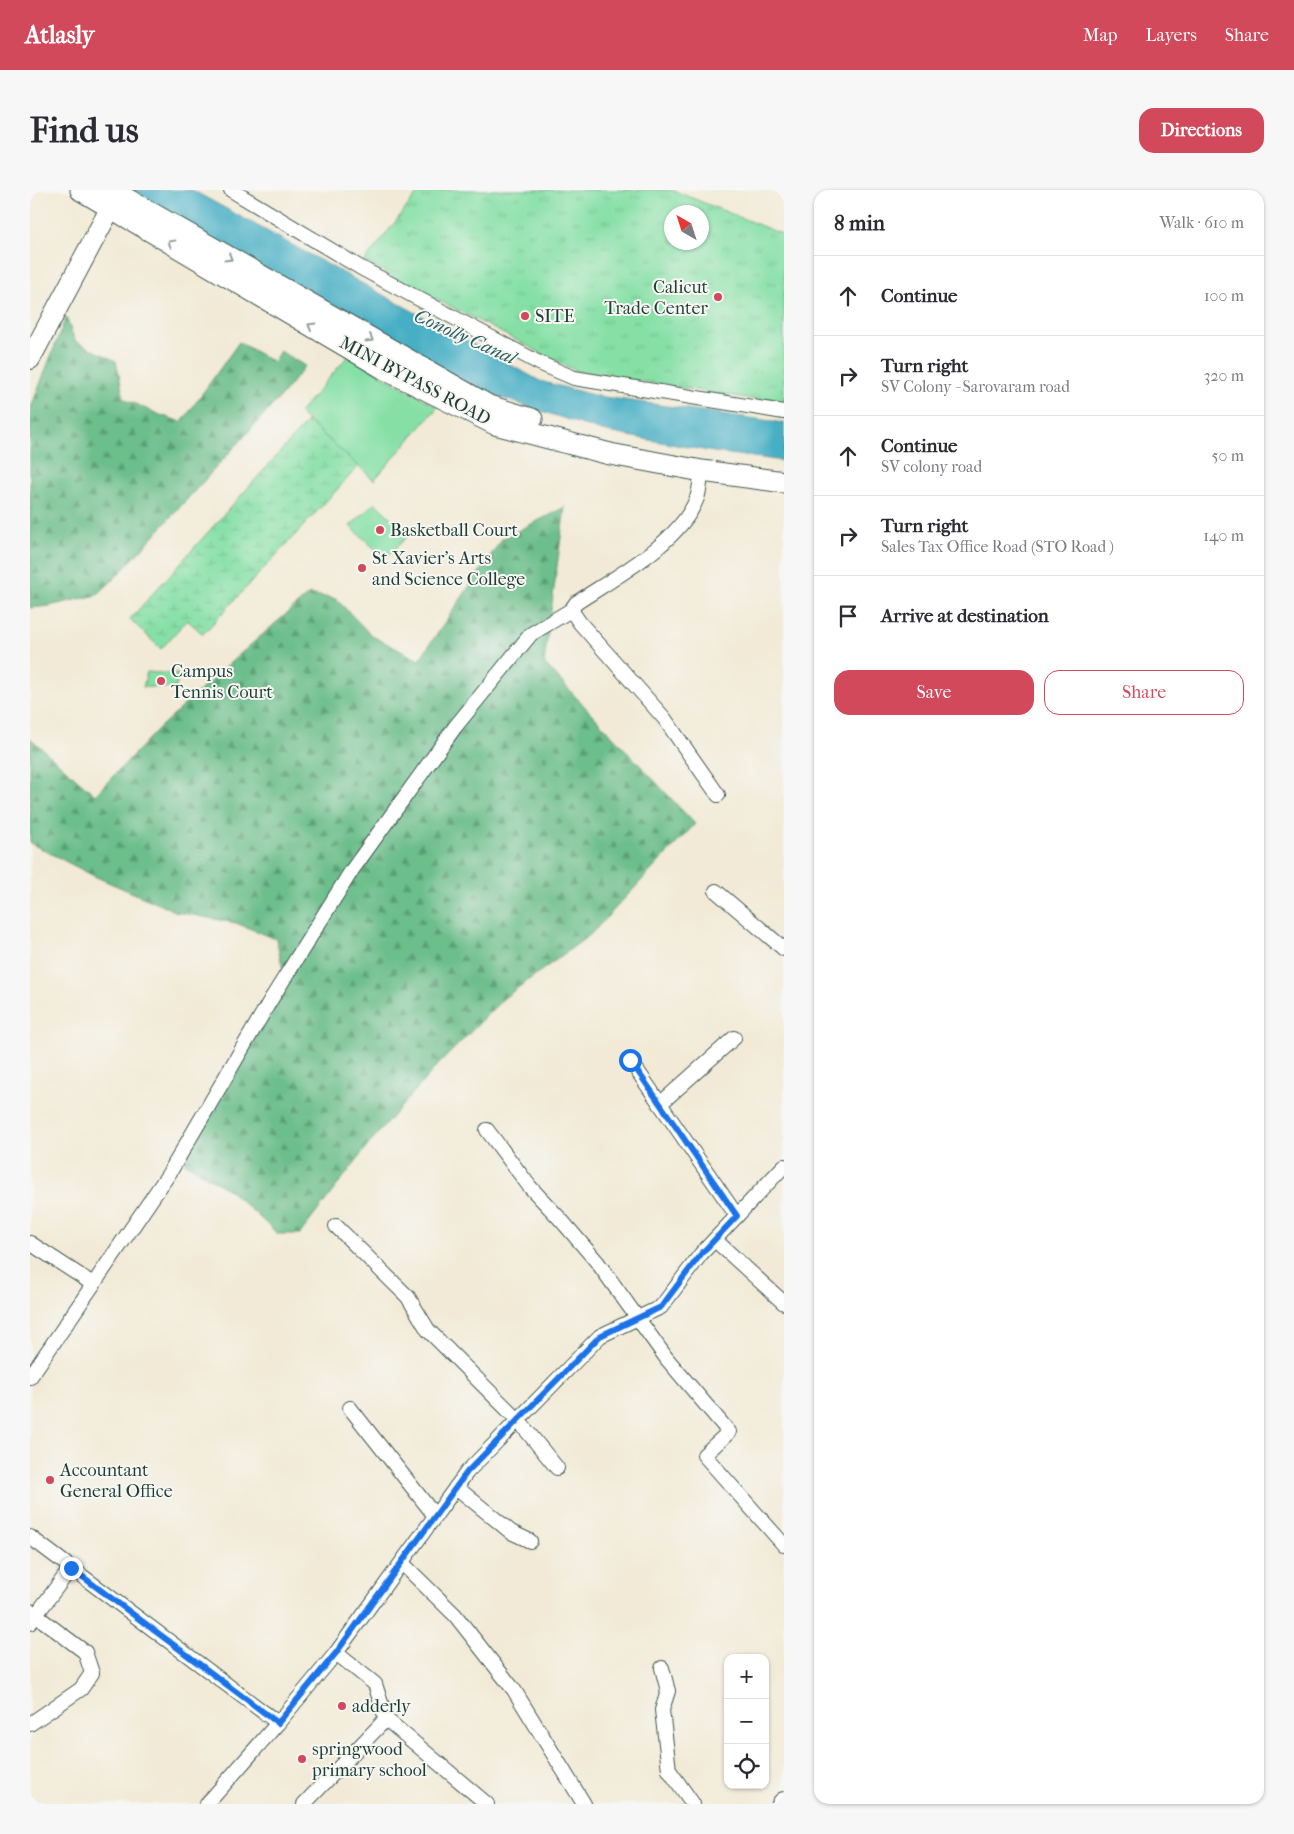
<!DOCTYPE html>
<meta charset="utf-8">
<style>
body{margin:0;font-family:"IM FELL French Canon",serif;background:#f7f7f7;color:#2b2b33}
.controls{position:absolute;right:15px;bottom:15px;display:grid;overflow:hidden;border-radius:10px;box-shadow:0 1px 4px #0004}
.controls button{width:45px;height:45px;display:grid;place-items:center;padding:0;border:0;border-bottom:1px solid #e1e1e2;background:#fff;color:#2b2b33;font:25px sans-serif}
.compass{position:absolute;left:634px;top:15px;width:45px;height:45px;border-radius:50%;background:#fff;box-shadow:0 1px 4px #0004;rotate:321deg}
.stop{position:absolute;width:15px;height:15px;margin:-11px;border:4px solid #1a73e8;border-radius:50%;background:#fff}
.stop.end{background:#1a73e8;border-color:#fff;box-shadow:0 1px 5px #0008}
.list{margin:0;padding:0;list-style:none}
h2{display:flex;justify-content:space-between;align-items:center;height:65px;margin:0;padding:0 20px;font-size:21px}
h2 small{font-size:16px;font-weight:400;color:#7c7c81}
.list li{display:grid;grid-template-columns:32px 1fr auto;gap:15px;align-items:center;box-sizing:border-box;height:80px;padding:0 20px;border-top:1px solid #e1e1e2}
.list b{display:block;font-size:19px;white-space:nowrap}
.list p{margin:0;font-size:16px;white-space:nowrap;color:#7c7c81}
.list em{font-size:16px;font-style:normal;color:#7c7c81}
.actions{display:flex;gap:10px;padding:15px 20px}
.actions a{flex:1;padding:11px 0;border:1px solid #d1495b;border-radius:15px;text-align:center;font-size:18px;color:#d1495b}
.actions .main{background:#d1495b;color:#fff}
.icon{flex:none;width:28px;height:28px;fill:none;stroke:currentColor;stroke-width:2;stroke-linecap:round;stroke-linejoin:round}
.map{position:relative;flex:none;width:754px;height:1614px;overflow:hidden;border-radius:15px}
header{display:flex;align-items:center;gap:30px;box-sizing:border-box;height:70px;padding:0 25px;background:#d1495b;color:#fff}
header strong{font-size:24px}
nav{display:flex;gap:28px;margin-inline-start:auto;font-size:18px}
.intro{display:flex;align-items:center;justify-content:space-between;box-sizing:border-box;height:120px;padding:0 30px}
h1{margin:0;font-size:35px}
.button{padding:12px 22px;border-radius:15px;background:#d1495b;color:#fff;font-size:18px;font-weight:700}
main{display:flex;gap:30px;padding:0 30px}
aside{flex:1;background:#fff;border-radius:15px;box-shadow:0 1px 4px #0004}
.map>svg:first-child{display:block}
</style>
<header>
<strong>Atlasly</strong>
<nav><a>Map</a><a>Layers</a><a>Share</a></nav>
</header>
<div class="intro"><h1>Find us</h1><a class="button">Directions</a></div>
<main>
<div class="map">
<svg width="754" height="1614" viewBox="0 0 754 1614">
<defs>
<pattern id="grass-tufts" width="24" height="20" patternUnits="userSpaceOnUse" patternTransform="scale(1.25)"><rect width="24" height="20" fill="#86e0a6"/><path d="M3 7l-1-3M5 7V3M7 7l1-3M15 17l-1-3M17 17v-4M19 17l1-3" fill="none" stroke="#73c190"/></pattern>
<pattern id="forest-firs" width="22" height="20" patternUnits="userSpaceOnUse" patternTransform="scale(1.25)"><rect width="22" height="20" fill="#6cbe8b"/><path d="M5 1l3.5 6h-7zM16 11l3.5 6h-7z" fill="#589c72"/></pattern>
<pattern id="wetland-marsh" width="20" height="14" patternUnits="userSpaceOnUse" patternTransform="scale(1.25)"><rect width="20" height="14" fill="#86e0a6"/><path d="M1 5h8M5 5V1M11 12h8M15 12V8" fill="none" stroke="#73c190"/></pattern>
</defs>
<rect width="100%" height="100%" fill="#f6f6f2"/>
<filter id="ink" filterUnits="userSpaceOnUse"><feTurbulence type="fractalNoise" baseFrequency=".02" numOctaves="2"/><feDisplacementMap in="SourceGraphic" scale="10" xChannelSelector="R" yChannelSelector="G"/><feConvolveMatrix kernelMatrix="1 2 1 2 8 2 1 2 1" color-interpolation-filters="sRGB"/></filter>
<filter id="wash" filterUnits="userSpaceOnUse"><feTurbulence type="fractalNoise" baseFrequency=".0096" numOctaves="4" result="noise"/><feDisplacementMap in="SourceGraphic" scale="20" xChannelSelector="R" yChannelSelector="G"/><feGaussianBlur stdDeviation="1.12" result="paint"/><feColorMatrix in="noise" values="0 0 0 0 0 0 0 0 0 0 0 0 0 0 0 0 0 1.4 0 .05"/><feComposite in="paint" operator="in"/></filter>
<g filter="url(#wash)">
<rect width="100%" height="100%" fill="#f2ead6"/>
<!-- grass -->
<path fill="url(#grass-tufts)" stroke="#528e6d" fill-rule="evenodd" d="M390,0H642L754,45V214L546,181L334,72ZM642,22H672V52H642Z"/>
<!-- forest -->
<g fill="url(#forest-firs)" stroke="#467e60">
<path d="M36,127L45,151L86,171L94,209L130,225L152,232L209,152L243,172L250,161L275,176L252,205L89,384L67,405L19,416L0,418V220Z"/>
<path d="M535,317L514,473L665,634L561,744L474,808L404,879L343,949L270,1044H248L200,1001L148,968L255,788L246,749L206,733L147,722L64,686L0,653V548L65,605L128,539L201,472L279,404L306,409L342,446L389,470L472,349Z"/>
</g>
<!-- wetland -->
<path fill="url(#wetland-marsh)" stroke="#528e6d" d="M278,231L329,276L173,444L157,430L131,459L100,429Z"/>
<!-- garden -->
<g fill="#86e0a6" stroke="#528e6d">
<path d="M318,166L408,217L344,290L269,223Z"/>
<path d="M345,313L379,345L355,368L320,336Z"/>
<path d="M117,482L148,484L146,498L113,497Z"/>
</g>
<!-- water -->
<path fill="#46afc5" stroke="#32767c" d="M93,0H162L510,191L567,206L754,233V271L684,262L572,241L466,206L419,184Z"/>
</g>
<g filter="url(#ink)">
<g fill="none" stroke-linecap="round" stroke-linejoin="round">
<defs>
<g id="street">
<path d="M201,0L331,78L509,173L544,188L754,222"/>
<path d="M672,281C670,290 670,300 667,308C650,353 585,387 546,413L541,420L550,433L634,528L688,605"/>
<path d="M686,701L754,759"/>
<path d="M600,870L707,1026"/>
<path d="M630,914L704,848"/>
<path d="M457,940L500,997L532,1031L568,1073L637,1169L699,1242L674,1265L754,1355"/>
<path d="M306,1036L378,1107L398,1140L488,1230L527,1278"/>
<path d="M685,1050L754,1113"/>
<path d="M0,1053L63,1094"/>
<path d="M0,1187L140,982L240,811L322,680L425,537L501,444L541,420"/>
<path d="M320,1218L405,1326"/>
<path d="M426,1297L481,1342L500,1351"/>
<path d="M0,1347L248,1533"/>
<path d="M372,1373L425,1425L484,1500L554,1614"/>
<path d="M0,1421L55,1462L62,1483L51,1499L0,1534"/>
<path d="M0,1433L41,1378"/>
<path d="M306,1463L345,1494L356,1529L457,1614"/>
<path d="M632,1478L638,1501L632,1520L639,1580L663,1614"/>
<path d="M177,1614L248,1533L306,1463L437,1282L570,1146L631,1117L671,1064L754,976"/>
<path d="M274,1614L356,1529"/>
</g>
<g id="secondary">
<path d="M0,169L88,4"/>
<path d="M752,1614L754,1612"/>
</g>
<g id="primary">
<path d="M51,0L355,179L465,234L580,264L672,281L754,292"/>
<path d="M81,0L459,216L502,229"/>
</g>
</defs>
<!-- street casing -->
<use href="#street" stroke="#3f574c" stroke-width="16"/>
<!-- secondary casing -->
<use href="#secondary" stroke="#3f574c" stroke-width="22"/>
<!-- primary casing -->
<use href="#primary" stroke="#3f574c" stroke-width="23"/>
<!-- street -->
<use href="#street" stroke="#fff" stroke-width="14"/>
<!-- secondary -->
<use href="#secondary" stroke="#fff" stroke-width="20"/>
<!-- primary -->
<use href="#primary" stroke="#fff" stroke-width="21"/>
</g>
<!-- one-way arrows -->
<defs><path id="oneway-chevron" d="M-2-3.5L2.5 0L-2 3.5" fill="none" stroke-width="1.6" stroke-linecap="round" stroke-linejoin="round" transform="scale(1.25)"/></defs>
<g stroke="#8f9e9a">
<use href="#oneway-chevron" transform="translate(141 53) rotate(-150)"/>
<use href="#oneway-chevron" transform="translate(199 68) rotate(30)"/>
<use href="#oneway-chevron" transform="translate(281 136) rotate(-150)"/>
<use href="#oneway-chevron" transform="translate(340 149) rotate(30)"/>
</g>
</g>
<g fill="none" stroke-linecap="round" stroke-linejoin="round" filter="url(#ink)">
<!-- route -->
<path stroke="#1a73e8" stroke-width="6" d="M41,1378L248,1533L306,1463L437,1282L570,1146L631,1117L671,1064L707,1026L600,870"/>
</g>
<!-- markers -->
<g fill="#d1495b" stroke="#f6f6f2" stroke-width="2">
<circle cx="688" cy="107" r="5"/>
<circle cx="495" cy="126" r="5"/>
<circle cx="350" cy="340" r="5"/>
<circle cx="332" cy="378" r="5"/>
<circle cx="131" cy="491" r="5"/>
<circle cx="20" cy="1290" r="5"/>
<circle cx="312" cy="1516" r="5"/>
<circle cx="272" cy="1569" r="5"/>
</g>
<g text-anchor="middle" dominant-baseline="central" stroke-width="4" stroke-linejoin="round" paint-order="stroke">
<!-- poi labels -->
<g font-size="18" fill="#1f3d34" stroke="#f6f6f2" text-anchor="start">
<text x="678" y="97" text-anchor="end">Calicut<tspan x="678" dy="21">Trade Center</tspan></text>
<text x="505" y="126">SITE</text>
<text x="360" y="340">Basketball Court</text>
<text x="342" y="368">St Xavier's Arts<tspan x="342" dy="21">and Science College</tspan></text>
<text x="141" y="481">Campus<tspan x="141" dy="21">Tennis Court</tspan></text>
<text x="30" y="1280">Accountant<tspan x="30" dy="21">General Office</tspan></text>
<text x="322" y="1516">adderly</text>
<text x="282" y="1559">springwood<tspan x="282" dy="21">primary school</tspan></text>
</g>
<!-- street labels -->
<g font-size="18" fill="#1f3d34" stroke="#f6f6f2">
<text transform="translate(385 191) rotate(28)">MINI BYPASS ROAD</text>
</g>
<!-- water labels -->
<g font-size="19" font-style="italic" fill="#2b5f60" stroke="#f6f6f2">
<text transform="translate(435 147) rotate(24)">Conolly Canal</text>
</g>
</g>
</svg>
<div class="controls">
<button>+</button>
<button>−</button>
<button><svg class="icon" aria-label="locate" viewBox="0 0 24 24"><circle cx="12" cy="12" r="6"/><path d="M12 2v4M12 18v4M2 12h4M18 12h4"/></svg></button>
</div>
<svg class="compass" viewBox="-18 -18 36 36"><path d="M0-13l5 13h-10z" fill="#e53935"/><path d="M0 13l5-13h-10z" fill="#7c7c81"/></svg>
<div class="stop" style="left:600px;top:870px"></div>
<div class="stop end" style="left:41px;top:1378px"></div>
</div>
<aside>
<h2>8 min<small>Walk · 610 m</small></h2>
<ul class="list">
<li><svg class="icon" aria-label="ahead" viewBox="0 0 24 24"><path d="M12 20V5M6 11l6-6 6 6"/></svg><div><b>Continue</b></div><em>100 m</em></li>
<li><svg class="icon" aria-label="right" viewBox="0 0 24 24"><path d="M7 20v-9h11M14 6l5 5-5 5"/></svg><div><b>Turn right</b><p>SV Colony - Sarovaram road</p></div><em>320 m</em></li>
<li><svg class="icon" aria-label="ahead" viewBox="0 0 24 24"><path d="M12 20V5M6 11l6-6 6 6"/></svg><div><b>Continue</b><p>SV colony road</p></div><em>50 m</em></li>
<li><svg class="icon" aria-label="right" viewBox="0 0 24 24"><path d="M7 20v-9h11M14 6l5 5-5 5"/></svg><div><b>Turn right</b><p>Sales Tax Office Road (STO Road )</p></div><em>140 m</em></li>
<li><svg class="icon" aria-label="arrive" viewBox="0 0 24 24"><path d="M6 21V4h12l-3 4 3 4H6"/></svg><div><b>Arrive at destination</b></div></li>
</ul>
<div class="actions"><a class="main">Save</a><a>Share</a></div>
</aside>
</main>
